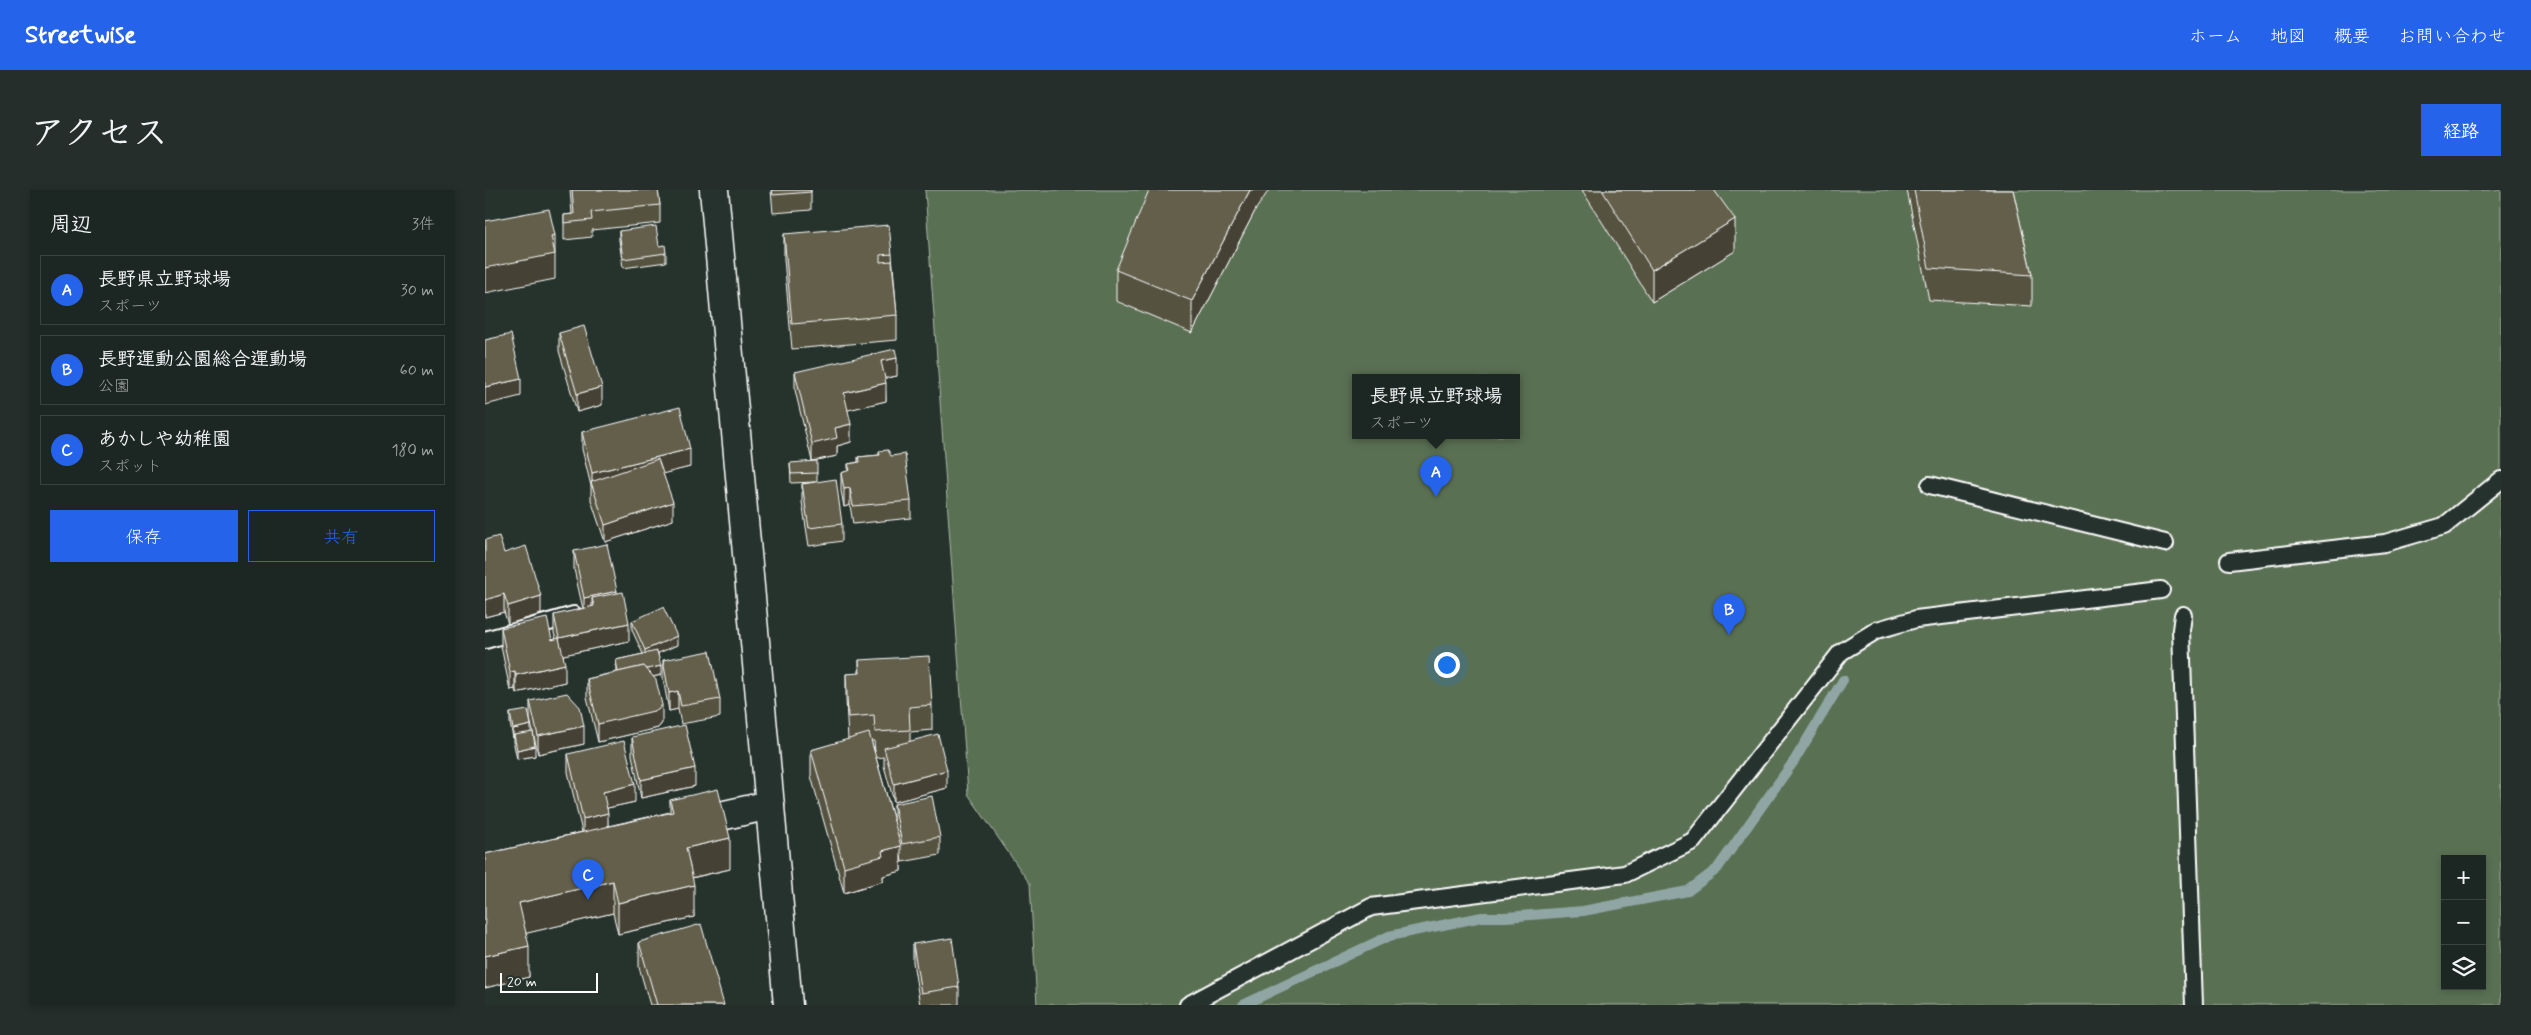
<!DOCTYPE html>
<html lang="ja">
<meta charset="utf-8">
<style>
body{margin:0;font-family:Mynerve,"Klee One",sans-serif;background:#252e2a;color:#f1f3f6}
.controls{position:absolute;right:15px;bottom:15px;display:grid;overflow:hidden;border-radius:0px;box-shadow:0 2px 8px #0003}
.controls button{width:45px;height:45px;display:grid;place-items:center;padding:0;border:0;border-bottom:1px solid #3a4340;background:#1c2622;color:#f1f3f6;font:25px sans-serif}
.scale{position:absolute;left:15px;bottom:12px;width:98px;box-sizing:border-box;padding-left:5px;border:2px solid #fff;border-top:0;font-size:14px;line-height:18px;white-space:nowrap;color:#fff;-webkit-text-stroke:4px #26332d;paint-order:stroke}
.you{position:absolute;left:961px;top:474px;width:18px;height:18px;margin:-12px;border:4px solid #fff;border-radius:50%;background:#1a73e8;box-shadow:0 0 0 8px #1a73e833}
.badge{display:grid;place-items:center;width:32px;height:32px;border-radius:50%;background:#2563eb;color:#fff;font-size:16px;font-weight:700}
.pin{position:absolute;translate:-50% -41px;filter:drop-shadow(0 1px 2px #0008)}
.pin::after{content:'';position:absolute;top:26px;width:18px;height:15px;background:inherit;clip-path:polygon(0 0,100% 0,50% 100%)}
.popup{position:absolute;left:867px;top:184px;width:168px;height:65px;box-sizing:border-box;display:grid;place-content:center;border-radius:0px;background:#1c2622;filter:drop-shadow(0 1px 4px #0005);font-size:16px;white-space:nowrap;color:#a0a5a5}
.popup b{font-size:19px;color:#f1f3f6}
.popup::after{content:'';position:absolute;left:50%;top:100%;margin-left:-10px;border:10px solid transparent;border-top-color:#1c2622}
.list{margin:0;padding:0;list-style:none}
h2{display:flex;justify-content:space-between;align-items:center;height:65px;margin:0;padding:0 20px;font-size:21px}
h2 small{font-size:16px;font-weight:400;color:#a0a5a5}
.list li{display:grid;grid-template-columns:32px 1fr auto;gap:15px;align-items:center;box-sizing:border-box;height:70px;margin:0 10px 10px;padding:0 10px;border:1px solid #3a4340;border-radius:0px}
.list b{display:block;font-size:19px;white-space:nowrap}
.list p{margin:0;font-size:16px;white-space:nowrap;color:#a0a5a5}
.list em{font-size:16px;font-style:normal;color:#a0a5a5}
.actions{display:flex;gap:10px;padding:15px 20px}
.actions a{flex:1;padding:11px 0;border:1px solid #2563eb;border-radius:0px;text-align:center;font-size:18px;color:#2563eb}
.actions .main{background:#2563eb;color:#fff}
.icon{flex:none;width:28px;height:28px;fill:none;stroke:currentColor;stroke-width:2;stroke-linecap:round;stroke-linejoin:round}
.map{position:relative;flex:none;width:2016px;height:815px;overflow:hidden;border-radius:0px}
header{display:flex;align-items:center;gap:30px;box-sizing:border-box;height:70px;padding:0 25px;background:#2563eb;color:#fff}
header strong{font-size:24px}
nav{display:flex;gap:28px;margin-inline-start:auto;font-size:18px}
.intro{display:flex;align-items:center;justify-content:space-between;box-sizing:border-box;height:120px;padding:0 30px}
h1{margin:0;font-size:35px}
.button{padding:12px 22px;border-radius:0px;background:#2563eb;color:#fff;font-size:18px;font-weight:700}
main{display:flex;gap:30px;padding:0 30px}
aside{flex:1;background:#1c2622;border-radius:0px;box-shadow:0 2px 8px #0003}
.map>svg:first-child{display:block}
</style>
<header>
<strong>Streetwise</strong>
<nav><a>ホーム</a><a>地図</a><a>概要</a><a>お問い合わせ</a></nav>
</header>
<div class="intro"><h1>アクセス</h1><a class="button">経路</a></div>
<main>
<aside>
<h2>周辺<small>3件</small></h2>
<ul class="list">
<li><span class="badge">A</span><div><b>長野県立野球場</b><p>スポーツ</p></div><em>30 m</em></li>
<li><span class="badge">B</span><div><b>長野運動公園総合運動場</b><p>公園</p></div><em>60 m</em></li>
<li><span class="badge">C</span><div><b>あかしや幼稚園</b><p>スポット</p></div><em>180 m</em></li>
</ul>
<div class="actions"><a class="main">保存</a><a>共有</a></div>
</aside>
<div class="map">
<svg width="2016" height="815" viewBox="0 0 2016 815">
<rect width="100%" height="100%" fill="#26332d"/>
<filter id="ink" filterUnits="userSpaceOnUse"><feTurbulence type="fractalNoise" baseFrequency=".02" numOctaves="2"/><feDisplacementMap in="SourceGraphic" scale="10" xChannelSelector="R" yChannelSelector="G"/><feConvolveMatrix kernelMatrix="1 2 1 2 8 2 1 2 1" color-interpolation-filters="sRGB"/></filter>
<g filter="url(#ink)">
<!-- green -->
<path fill="#5a7053" stroke="#acb8a9" fill-rule="evenodd" d="M440,0H2016V815H552L545,694L483,604ZM871,188H1031V246H871ZM1960,669H1997V796H1960Z"/>
<g fill="none" stroke-linecap="round" stroke-linejoin="round">
<!-- stream -->
<path stroke="#90a6a5" stroke-width="10" d="M758,815L904,746L997,727H1021L1098,721L1203,701L1232,679L1309,571L1358,490"/>
<defs>
<g id="lane">
<path d="M1445,295L1680,353"/>
<path d="M1744,371L1900,353L1959,336L2016,290"/>
<path d="M1698,425L1696,440L1709,815"/>
<path d="M0,450L89,425"/>
<path d="M703,815L886,717L1140,684L1208,651L1356,462L1392,440L1431,429L1676,400"/>
</g>
<path id="street" d="M204,633L285,615"/>
<path id="secondary" d="M229,0L303,815"/>
</defs>
<!-- lane casing -->
<use href="#lane" stroke="#fff" stroke-width="20"/>
<!-- street casing -->
<use href="#street" stroke="#fff" stroke-width="31"/>
<!-- secondary casing -->
<use href="#secondary" stroke="#fff" stroke-width="31"/>
<!-- lane -->
<use href="#lane" stroke="#26332d" stroke-width="16"/>
<!-- street -->
<use href="#street" stroke="#26332d" stroke-width="28"/>
<!-- secondary -->
<use href="#secondary" stroke="#26332d" stroke-width="28"/>
</g>
<!-- wall -->
<g fill="#555241" stroke="#fff" fill-rule="evenodd">
<path d="M85,0H173L175,15V33L107,40V47L79,50V25L87,24Z"/>
<path d="M286,0H326V20L288,23Z"/>
<path d="M1097,0H1229L1250,61L1167,112Z"/>
<path d="M1422,0H1528L1547,85V116L1444,110Z"/>
<path d="M771,19L707,143L631,111V80Z"/>
<path d="M134,41L174,56L181,63V72L138,78L134,50Z"/>
<path d="M299,44L407,64L412,125V150L307,159L299,69Z"/>
<path d="M74,143L117,215L92,222L74,161Z"/>
<path d="M310,182L412,186L400,188L401,211L362,220L366,252L352,256V266L327,271L310,200Z"/>
<path d="M97,242L205,277L178,283L188,330L120,352L106,310V296L97,259Z"/>
<path d="M394,261L426,311V328L368,334L365,315L359,317L356,301V283L363,281V274L373,272V267L394,265Z"/>
<path d="M305,273L332,283V292L357,334V351L324,356L317,312V294L330,292L306,293Z"/>
<path d="M0,350L19,363L56,424L23,434L19,422L0,427Z"/>
<path d="M89,361L132,403L144,451L78,465L80,492L31,503L30,499L25,500L16,456V438L67,450L71,449L69,443V425L98,419L89,379Z"/>
<path d="M147,431L192,455L173,463L176,485L168,487L177,533L173,538L113,552L102,507V489L131,482V470L158,464L147,440Z"/>
<path d="M178,470L235,509V527L196,534L193,519L184,521L178,488Z"/>
<path d="M374,470L447,515V540L425,542V551L462,598L409,612L399,576V567L391,568L409,631V614L455,647V665L417,672L416,666V681L398,686V691L359,703L326,586V560L363,550L361,510V484H374ZM386,551H389L390,562Z"/>
<path d="M45,511L99,554L53,564L45,529Z"/>
<path d="M25,523L46,542L50,566L32,569L29,555V548H28L25,533Z"/>
<path d="M147,547L210,596L156,608L147,565Z"/>
<path d="M83,564L150,612L122,618L123,636L185,622V610L245,679L207,688L209,727L133,744L128,723L41,743L44,787L0,798V664L97,642L83,582Z"/>
<path d="M154,752L239,815H165L154,777Z"/>
<path d="M428,754L474,797V815H435L428,772Z"/>
</g>
<!-- shaded-wall -->
<g fill="#454235" stroke="#fff">
<path d="M765,0H784L771,19L707,143V111Z"/>
<path d="M1250,29V61L1167,112V80Z"/>
<path d="M70,45V89L0,103V78L66,46Z"/>
<path d="M412,168V186L396,189V171Z"/>
<path d="M36,189V206L0,215V197Z"/>
<path d="M401,193V211L359,221V203Z"/>
<path d="M117,197V215L92,222V204Z"/>
<path d="M366,234V252L352,256V266L327,271V254L350,238Z"/>
<path d="M205,259V277L109,301L107,296V283Z"/>
<path d="M365,298V315L359,317V299Z"/>
<path d="M188,312V330L120,352V335Z"/>
<path d="M132,401V419L107,408V424L99,426V408Z"/>
<path d="M19,404V422L0,427V410Z"/>
<path d="M56,406V424L23,434V416Z"/>
<path d="M144,433V451L74,466V448Z"/>
<path d="M192,446V455L160,469V460Z"/>
<path d="M80,474V492L31,503V485Z"/>
<path d="M176,476V485L134,495V485Z"/>
<path d="M30,481V499L25,500V482Z"/>
<path d="M193,501V519L184,521V503Z"/>
<path d="M177,515V533L173,538L113,552V534Z"/>
<path d="M46,535V544L29,545V548H28V539Z"/>
<path d="M99,536V554L53,564V546Z"/>
<path d="M50,556V566L32,569V560Z"/>
<path d="M210,578V596L156,608V590Z"/>
<path d="M462,580V598L409,612V594Z"/>
<path d="M150,594V612L118,619V602Z"/>
<path d="M123,623V641L98,647V629Z"/>
<path d="M245,648V679L201,689V658Z"/>
<path d="M416,656V681L398,686V691L359,703V677L397,661Z"/>
<path d="M128,691V723L34,745V713Z"/>
<path d="M209,695V727L133,744V713Z"/>
<path d="M44,756V787L0,798V766Z"/>
</g>
<!-- building -->
<g fill="#635f4c" stroke="#fff">
<path d="M87,0H173L175,15L106,22L107,30L79,33V25L89,24Z"/>
<path d="M287,0H326V2L288,5Z"/>
<path d="M664,0H765L707,111L631,80Z"/>
<path d="M1117,0H1229L1250,29L1167,80Z"/>
<path d="M1429,0H1528L1547,85L1444,78Z"/>
<path d="M64,19L70,45L66,46L70,64L0,78V31Z"/>
<path d="M404,35L407,64L395,65V72L407,71L412,125L307,134L299,44Z"/>
<path d="M171,36L174,56L180,55L181,63L138,69L134,41Z"/>
<path d="M99,136L117,197L92,204L74,143Z"/>
<path d="M26,144L36,189L0,197V150Z"/>
<path d="M410,159L412,168L396,171L401,193L359,203L366,234L350,238L352,248L327,254L310,182Z"/>
<path d="M195,217L205,259L107,283L97,242Z"/>
<path d="M403,260L406,266L420,264L426,311L368,316L365,298L359,299L356,283L365,280L363,274L375,272L373,267L395,265L394,261Z"/>
<path d="M173,269L188,312L120,335L106,292Z"/>
<path d="M332,271V283L306,284L305,273Z"/>
<path d="M351,289L357,334L324,338L317,294Z"/>
<path d="M14,346L19,363L41,356L56,406L23,416L19,404L0,410V350Z"/>
<path d="M122,354L132,401L99,408L89,361Z"/>
<path d="M138,402L144,433L74,448L80,474L31,485L30,481L25,482L16,438L62,428L67,450L74,448L69,425L109,416L107,408Z"/>
<path d="M178,417L192,446L160,460L147,431Z"/>
<path d="M172,461L176,476L162,479L159,476L133,482L131,470Z"/>
<path d="M225,461L235,509L196,516L193,501L184,503L178,470Z"/>
<path d="M444,466L447,515L424,517L425,540L390,542L389,525L363,527L361,484L375,483L374,470Z"/>
<path d="M159,476L171,490L177,515L173,520L113,534L102,489Z"/>
<path d="M82,503L95,517L99,536L53,546L45,511Z"/>
<path d="M43,520L46,535L28,539L25,523Z"/>
<path d="M200,535L210,578L156,590L147,547Z"/>
<path d="M48,542L50,556L32,560L29,545Z"/>
<path d="M384,543L416,656L397,661L398,666L359,677L326,560Z"/>
<path d="M453,544L462,580L409,594L399,558Z"/>
<path d="M139,551L150,594L118,602L123,623L98,629L83,564Z"/>
<path d="M233,599L245,648L201,658L209,695L133,713L128,691L34,713L44,756L0,766V664L188,622L185,610Z"/>
<path d="M447,606L455,647L417,654L409,614Z"/>
<path d="M216,734L239,815H172L154,752Z"/>
<path d="M467,748L474,797L436,803L428,754Z"/>
</g>
</g>
</svg>
<div class="controls">
<button>+</button>
<button>−</button>
<button><svg class="icon" aria-label="layers" viewBox="0 0 24 24"><path d="M12 4l9 5-9 5-9-5zM3 14l9 5 9-5"/></svg></button>
</div>
<div class="scale">20 m</div>
<div class="you"></div>
<div class="pin badge" style="left:951px;top:307px">A</div>
<div class="popup"><b>長野県立野球場</b>スポーツ</div>
<div class="pin badge" style="left:1244px;top:445px">B</div>
<div class="pin badge" style="left:103px;top:710px">C</div>
</div>
</main>
